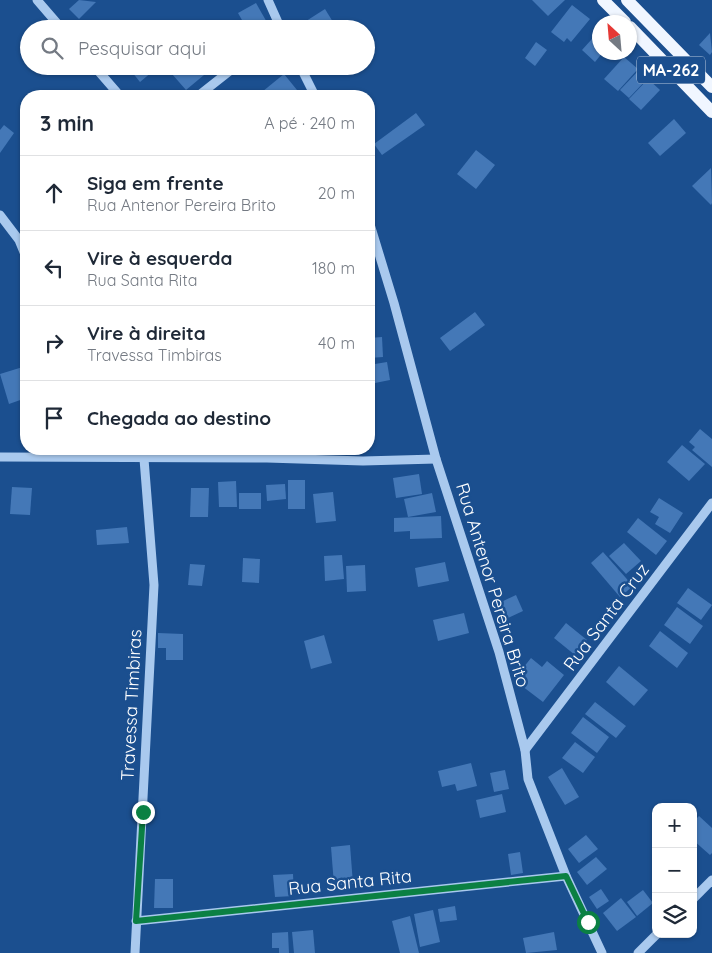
<!DOCTYPE html>
<html lang="pt">
<meta charset="utf-8">
<style>
body{margin:0;font-family:Quicksand,sans-serif;background:#f2f2f3;color:#1f2937}
.controls{position:absolute;right:15px;bottom:15px;display:grid;overflow:hidden;border-radius:10px;box-shadow:0 1px 4px #0004}
.controls button{width:45px;height:45px;display:grid;place-items:center;padding:0;border:0;border-bottom:1px solid #e0e1e3;background:#fff;color:#1f2937;font:25px sans-serif}
.compass{position:absolute;left:592px;top:15px;width:45px;height:45px;border-radius:50%;background:#fff;box-shadow:0 1px 4px #0004;rotate:334deg}
.stop{position:absolute;width:15px;height:15px;margin:-11px;border:4px solid #0b8043;border-radius:50%;background:#fff}
.stop.end{background:#0b8043;border-color:#fff;box-shadow:0 1px 5px #0008}
.list{margin:0;padding:0;list-style:none}
h2{display:flex;justify-content:space-between;align-items:center;height:65px;margin:0;padding:0 20px;font-size:21px}
h2 small{font-size:16px;font-weight:400;color:#747a83}
.list li{display:grid;grid-template-columns:32px 1fr auto;gap:15px;align-items:center;box-sizing:border-box;height:75px;padding:0 20px;border-top:1px solid #e0e1e3}
.list b{display:block;font-size:19px;white-space:nowrap}
.list p{margin:0;font-size:16px;white-space:nowrap;color:#747a83}
.list em{font-size:16px;font-style:normal;color:#747a83}
.icon{flex:none;width:28px;height:28px;fill:none;stroke:currentColor;stroke-width:2;stroke-linecap:round;stroke-linejoin:round}
.map{position:relative;flex:none;width:712px;height:953px;overflow:hidden}
.search{position:absolute;background:#fff;box-shadow:0 1px 4px #0004;left:20px;top:20px;width:355px;height:55px;display:flex;align-items:center;gap:12px;box-sizing:border-box;padding:0 18px;border-radius:28px;color:#747a83;font-size:19px}
.panel{position:absolute;background:#fff;box-shadow:0 1px 4px #0004;left:20px;top:90px;width:355px;height:365px;border-radius:20px}
.map>svg:first-child{display:block}
</style>
<div class="map">
<svg width="712" height="953" viewBox="0 0 712 953">
<rect width="100%" height="100%" fill="#1b4f8f"/>
<!-- building -->
<g fill="#4478b7">
<path d="M79,0L96,2L79,19L69,9Z"/>
<path d="M532,0H565L548,16Z"/>
<path d="M256,3L269,26L264,29H247L238,13Z"/>
<path d="M572,5L590,19L571,42L567,38L564,42L551,32Z"/>
<path d="M325,9L333,22L322,29H306L303,23Z"/>
<path d="M600,30V52H603L595,62L582,50Z"/>
<path d="M710,33L712,52L710,55L699,45Z"/>
<path d="M536,42L547,50L535,66L525,58Z"/>
<path d="M624,57L638,69L618,91L604,79Z"/>
<path d="M139,66H159L140,82L132,72Z"/>
<path d="M181,66H206L210,70L186,90L172,74Z"/>
<path d="M639,70L648,78L629,98L620,90Z"/>
<path d="M284,74L297,90L290,96H257Z"/>
<path d="M648,79L660,90L641,110L629,99Z"/>
<path d="M416,113L425,125L382,155L374,144Z"/>
<path d="M674,119L686,133L660,156L648,143Z"/>
<path d="M4,125L14,133L0,153V130Z"/>
<path d="M476,150L495,165L476,189L457,174Z"/>
<path d="M711,168L712,203L711,205L692,186Z"/>
<path d="M475,312L485,325L450,351L440,338Z"/>
<path d="M382,337L383,357L369,358V338Z"/>
<path d="M387,362L390,380L370,384L369,365Z"/>
<path d="M26,366V398L9,404L0,374Z"/>
<path d="M700,429L712,439V467L692,450L695,447L689,442Z"/>
<path d="M682,445L705,464L689,481L667,462Z"/>
<path d="M419,474L422,494L396,498L393,478Z"/>
<rect x="288" y="480" width="17" height="29"/>
<path d="M236,481L237,507H219L218,482Z"/>
<path d="M285,484L286,499L267,501L266,485Z"/>
<path d="M12,487L32,488L30,515L10,514Z"/>
<path d="M191,488H209L208,517H190Z"/>
<path d="M333,492L336,521L316,523L313,494Z"/>
<rect x="239" y="493" width="22" height="16"/>
<path d="M432,493L436,512L408,517L404,499Z"/>
<path d="M659,498L683,513L670,533L655,524L659,517L650,512Z"/>
<path d="M441,516L442,538L410,539V531L394,532V518Z"/>
<path d="M638,518L667,541L656,555L627,532Z"/>
<path d="M127,527L129,543L97,545L96,530Z"/>
<path d="M624,543L641,561L626,574L609,556Z"/>
<path d="M603,552L633,586L620,597L591,563Z"/>
<path d="M342,555L344,579L325,581L324,556Z"/>
<path d="M243,558L260,559L259,583L242,582Z"/>
<path d="M445,562L449,581L418,587L415,568Z"/>
<path d="M190,564L205,565L202,586L188,585Z"/>
<path d="M365,565L366,591L347,592L346,566Z"/>
<path d="M688,588L712,605L701,620L677,603Z"/>
<path d="M516,595L523,611L504,620L497,604Z"/>
<path d="M677,607L703,626L690,644L664,625Z"/>
<path d="M464,613L469,633L438,641L433,620Z"/>
<path d="M566,623L587,640L575,655L554,638Z"/>
<path d="M660,631L688,653L677,668L649,646Z"/>
<path d="M158,633L183,634V660H166V648H158Z"/>
<path d="M324,635L332,663L311,669L304,641Z"/>
<path d="M531,658L542,667L547,661L564,675L543,702L522,686L527,679L519,673Z"/>
<path d="M619,666L648,690L634,706L606,682Z"/>
<path d="M595,702L626,726L616,738L585,714Z"/>
<path d="M583,717L609,737L597,753L571,733Z"/>
<path d="M575,742L595,757L583,773L562,758Z"/>
<path d="M471,763L477,786L457,791L455,784L442,787L438,771Z"/>
<path d="M562,768L579,797L565,805L548,777Z"/>
<path d="M505,770L509,789L494,792L490,773Z"/>
<path d="M502,794L506,812L480,818L476,800Z"/>
<path d="M699,816L712,828V853L710,855L693,840V822Z"/>
<path d="M586,835L598,849L579,863L568,849Z"/>
<path d="M350,845L353,884L334,885L331,847Z"/>
<path d="M520,852L523,873L511,875L508,854Z"/>
<path d="M596,857L607,869L587,885L577,872Z"/>
<path d="M293,874L294,896L275,897L273,875Z"/>
<path d="M155,879H173V908H154Z"/>
<path d="M601,889L609,901L597,909L589,897Z"/>
<path d="M643,890L653,903L637,916L627,902Z"/>
<path d="M621,898L636,917L617,931L603,913Z"/>
<path d="M455,906L457,920L440,922L438,909Z"/>
<path d="M433,910L440,942L420,947L414,914Z"/>
<path d="M410,916L419,953H400L392,921Z"/>
<path d="M313,930L315,953H294L292,932Z"/>
<path d="M288,932L289,953H279V948H272V933Z"/>
<path d="M554,932L557,950L526,953L523,938Z"/>
</g>
<g fill="none" stroke-linecap="round" stroke-linejoin="round">
<!-- minor -->
<g stroke="#a9c9ee" stroke-width="9">
<path d="M37,0L62,29"/>
<path d="M268,0L281,29"/>
<path d="M94,66L120,96"/>
<path d="M300,66L315,96"/>
<path d="M198,96L236,66"/>
<path d="M0,215L19,240L26,257"/>
<path d="M369,221L394,303L436,459L499,652L525,750L528,779L566,876L602,953"/>
<path d="M0,457L267,458L363,461L436,459"/>
<path d="M525,750L712,503"/>
<path d="M693,899L712,880"/>
<path d="M136,921L566,876"/>
<path d="M135,953L154,585L144,459"/>
<path d="M638,953L657,934"/>
</g>
<!-- major -->
<g stroke="#f0f6ff" stroke-width="12">
<path d="M603,0L625,22"/>
<path d="M627,0L712,87"/>
<path d="M630,27L712,112"/>
</g>
</g>
<g fill="none" stroke-linecap="round" stroke-linejoin="round">
<!-- route -->
<path stroke="#0b8043" stroke-width="6" d="M143,812L136,921L566,876L588,922"/>
</g>
<g text-anchor="middle" dominant-baseline="central" stroke-width="5" stroke-linejoin="round" paint-order="stroke">
<!-- shield labels -->
<rect fill="#1b4f8f" stroke="#bbcadd" stroke-width="1" x="637" y="56.5" width="68" height="27" rx="4"/>
<g font-size="16" font-weight="bold" fill="#fff">
<text x="671" y="70">MA-262</text>
</g>
<!-- street labels -->
<g font-size="18" fill="#fff" stroke="#1b4f8f">
<text transform="translate(493 585) rotate(73)">Rua Antenor Pereira Brito</text>
<text transform="translate(606 617) rotate(-53)">Rua Santa Cruz</text>
<text transform="translate(131 705) rotate(-87)">Travessa Timbiras</text>
<text transform="translate(350 882) rotate(-6)">Rua Santa Rita</text>
</g>
</g>
</svg>
<div class="controls">
<button>+</button>
<button>−</button>
<button><svg class="icon" aria-label="layers" viewBox="0 0 24 24"><path d="M12 4l9 5-9 5-9-5zM3 14l9 5 9-5"/></svg></button>
</div>
<svg class="compass" viewBox="-18 -18 36 36"><path d="M0-13l5 13h-10z" fill="#e53935"/><path d="M0 13l5-13h-10z" fill="#747a83"/></svg>
<div class="stop" style="left:588px;top:922px"></div>
<div class="stop end" style="left:143px;top:812px"></div>
<div class="search"><svg class="icon" aria-label="search" viewBox="0 0 24 24"><circle cx="10" cy="10" r="6"/><path d="M15 15l6 6"/></svg>Pesquisar aqui</div>
<section class="panel">
<h2>3 min<small>A pé · 240 m</small></h2>
<ul class="list">
<li><svg class="icon" aria-label="ahead" viewBox="0 0 24 24"><path d="M12 20V5M6 11l6-6 6 6"/></svg><div><b>Siga em frente</b><p>Rua Antenor Pereira Brito</p></div><em>20 m</em></li>
<li><svg class="icon" aria-label="left" viewBox="0 0 24 24"><path d="M17 20v-9H6M10 6l-5 5 5 5"/></svg><div><b>Vire à esquerda</b><p>Rua Santa Rita</p></div><em>180 m</em></li>
<li><svg class="icon" aria-label="right" viewBox="0 0 24 24"><path d="M7 20v-9h11M14 6l5 5-5 5"/></svg><div><b>Vire à direita</b><p>Travessa Timbiras</p></div><em>40 m</em></li>
<li><svg class="icon" aria-label="arrive" viewBox="0 0 24 24"><path d="M6 21V4h12l-3 4 3 4H6"/></svg><div><b>Chegada ao destino</b></div></li>
</ul>
</section>
</div>
